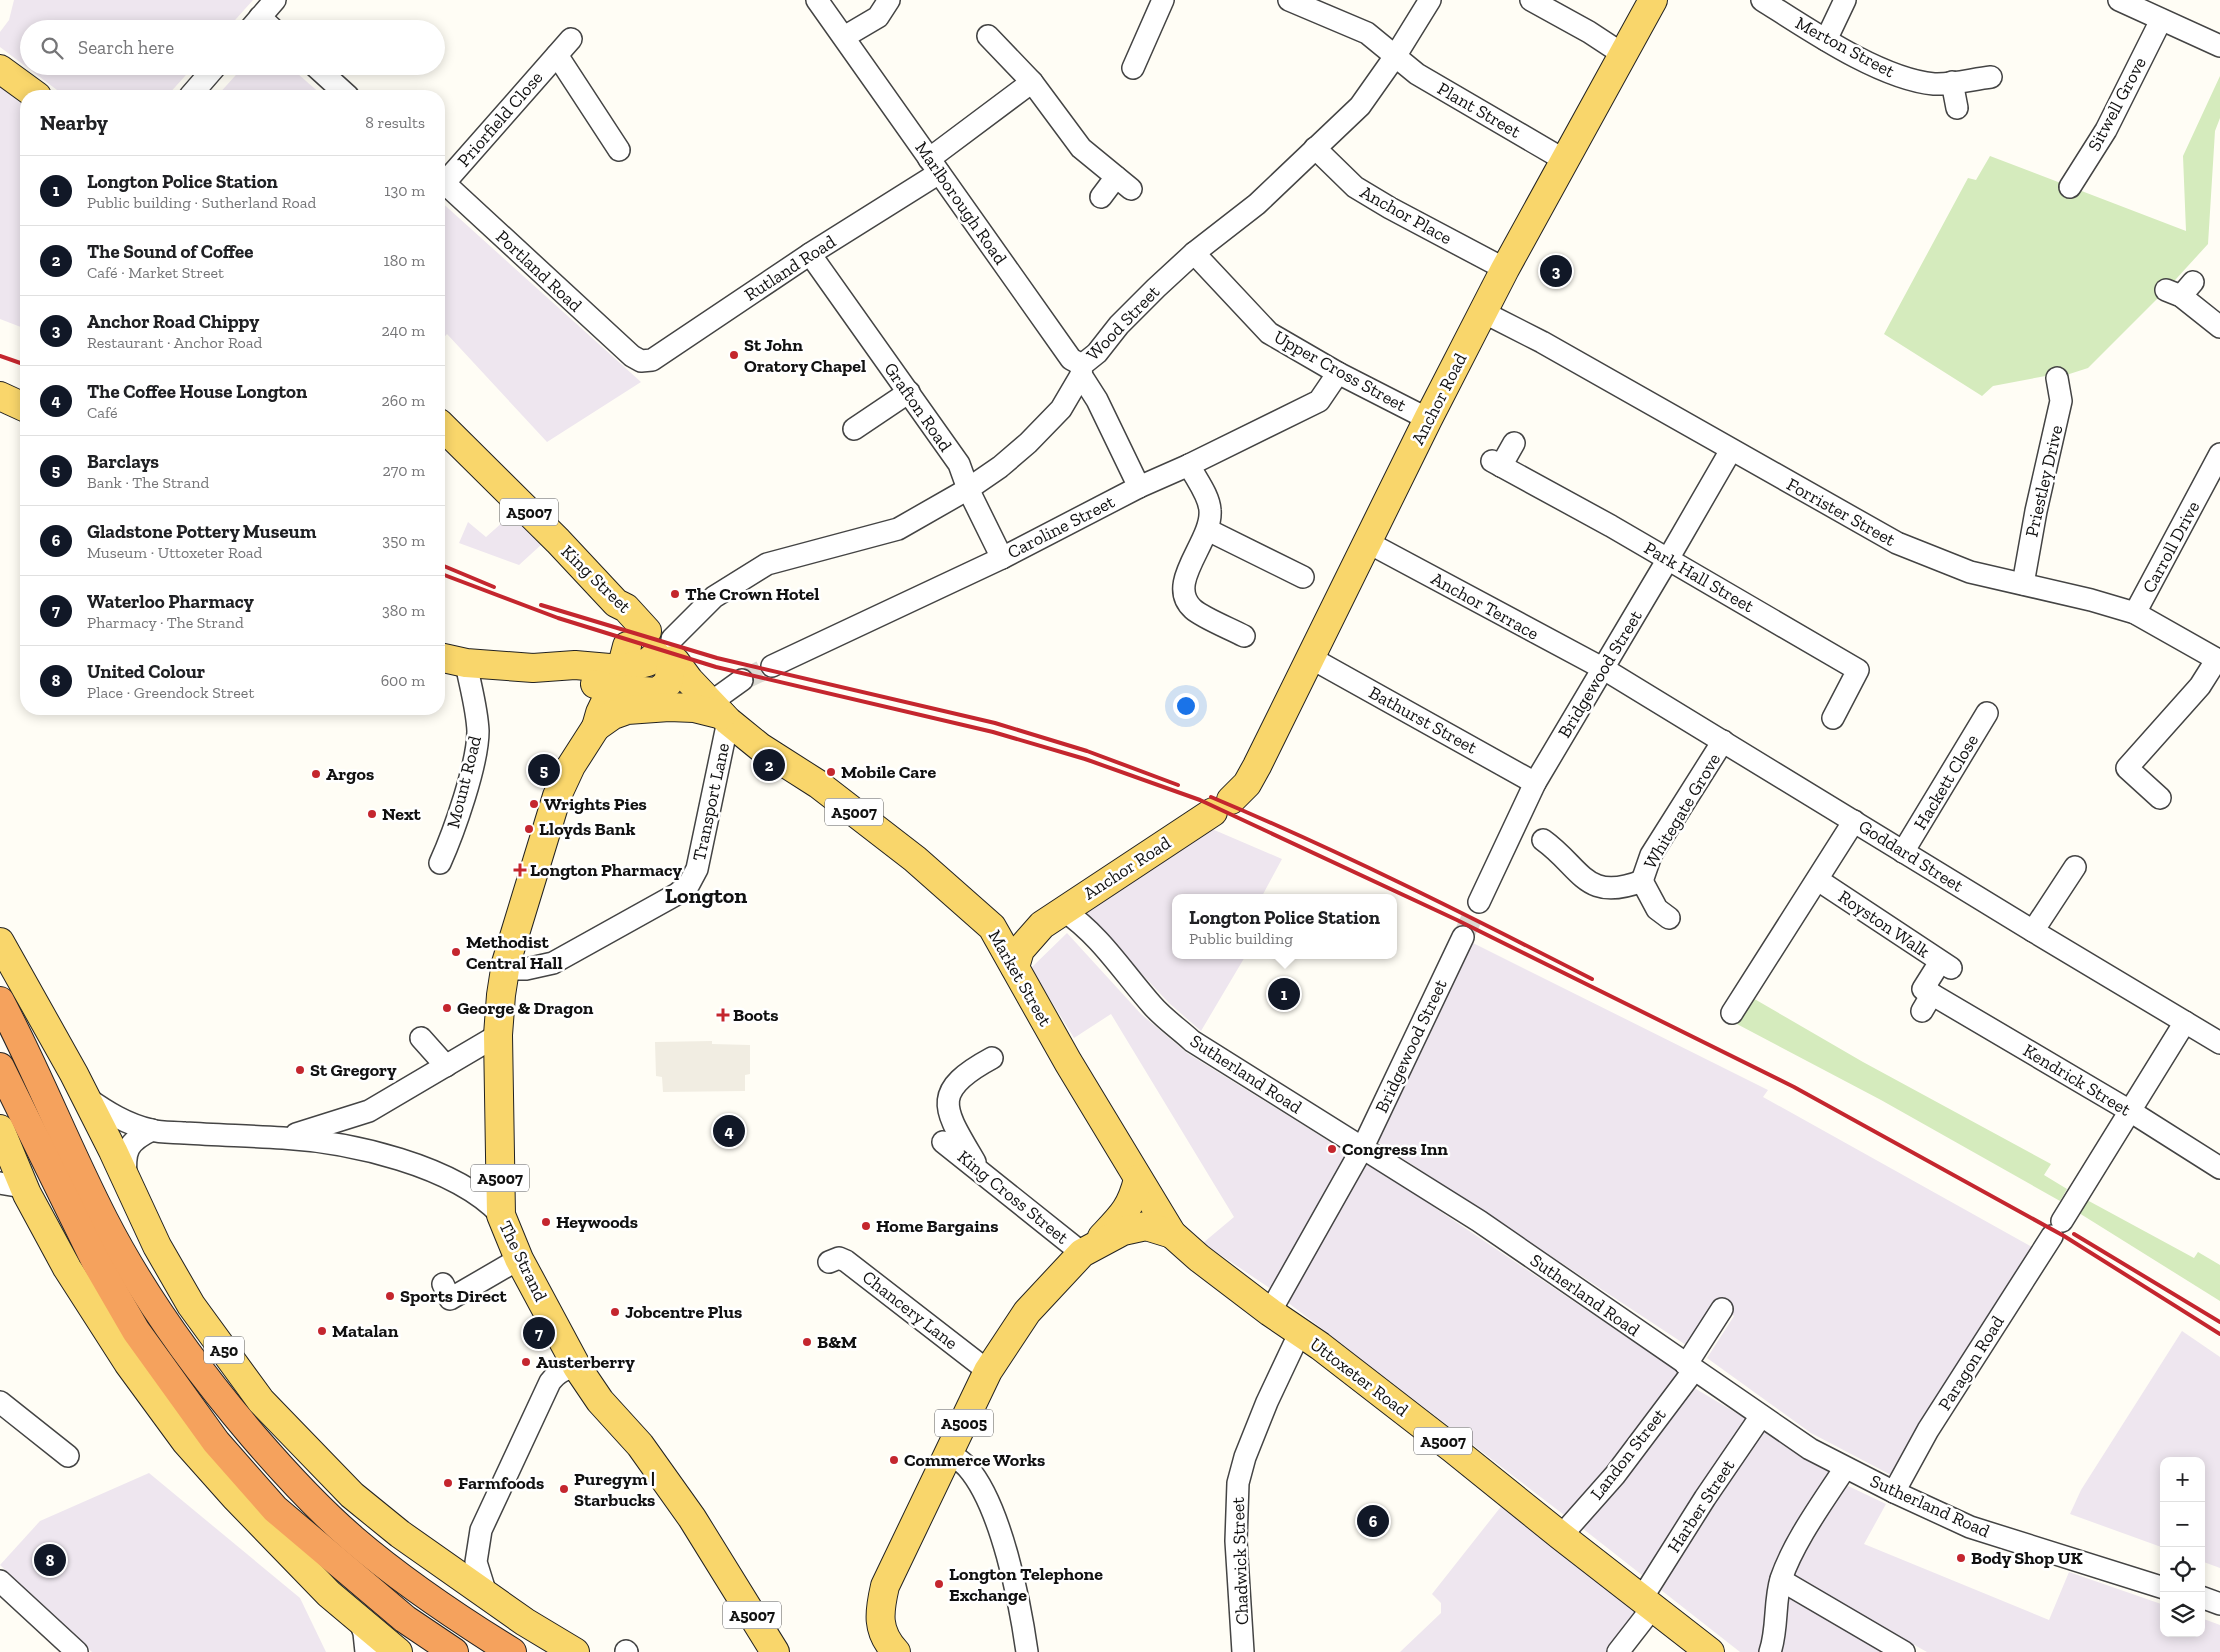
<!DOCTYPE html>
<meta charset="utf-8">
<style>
body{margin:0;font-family:"Zilla Slab",serif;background:#f2f2f2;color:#202124}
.controls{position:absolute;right:15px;bottom:15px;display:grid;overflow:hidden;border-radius:10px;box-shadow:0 2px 12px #0003}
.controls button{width:45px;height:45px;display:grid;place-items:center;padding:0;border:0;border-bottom:1px solid #e0e0e0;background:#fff;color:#202124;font:25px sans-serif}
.you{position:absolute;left:1185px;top:705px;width:18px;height:18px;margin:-12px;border:4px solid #fff;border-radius:50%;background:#1a73e8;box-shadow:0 0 0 8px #1a73e833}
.badge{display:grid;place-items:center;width:32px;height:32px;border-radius:50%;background:#111827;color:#fff;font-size:16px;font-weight:700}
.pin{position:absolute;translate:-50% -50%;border:2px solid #fff;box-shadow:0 1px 5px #0006}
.popup{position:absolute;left:1172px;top:894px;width:225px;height:65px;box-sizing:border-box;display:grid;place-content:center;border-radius:10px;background:#fff;filter:drop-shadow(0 1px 4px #0005);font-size:16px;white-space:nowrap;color:#757577}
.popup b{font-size:19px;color:#202124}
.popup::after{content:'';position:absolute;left:50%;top:100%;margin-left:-10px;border:10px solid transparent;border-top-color:#fff}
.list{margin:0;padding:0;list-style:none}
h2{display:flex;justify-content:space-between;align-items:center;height:65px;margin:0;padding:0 20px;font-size:21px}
h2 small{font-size:16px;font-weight:400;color:#757577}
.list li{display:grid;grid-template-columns:32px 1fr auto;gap:15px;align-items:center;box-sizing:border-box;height:70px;padding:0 20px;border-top:1px solid #e0e0e0}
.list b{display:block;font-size:19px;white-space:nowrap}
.list p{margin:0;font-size:16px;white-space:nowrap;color:#757577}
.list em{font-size:16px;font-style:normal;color:#757577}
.icon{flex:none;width:28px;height:28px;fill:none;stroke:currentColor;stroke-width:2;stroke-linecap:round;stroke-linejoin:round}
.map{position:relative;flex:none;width:2220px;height:1652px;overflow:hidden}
.search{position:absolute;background:#fff;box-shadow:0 2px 12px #0003;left:20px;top:20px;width:425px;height:55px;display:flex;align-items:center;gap:12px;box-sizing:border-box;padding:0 18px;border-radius:28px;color:#757577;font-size:19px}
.panel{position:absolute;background:#fff;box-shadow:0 2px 12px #0003;left:20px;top:90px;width:425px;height:625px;border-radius:20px}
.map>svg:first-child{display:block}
</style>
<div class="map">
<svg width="2220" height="1652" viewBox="0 0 2220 1652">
<rect width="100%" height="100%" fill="#fffdf5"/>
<!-- industrial -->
<g fill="#eee6ef">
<path d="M14,0H253L227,29H29V66H194L167,96H65L0,47V32L9,20Z"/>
<path d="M244,66H289L323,96H217Z"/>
<path d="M0,87L26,107V329L0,319Z"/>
<path d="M439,200L641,382L547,442L447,334L439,343Z"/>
<path d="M513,513L542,544L519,565L459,543L468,522L486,537Z"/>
<path d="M1212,829L1282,859L1261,898H1175V955H1246L1201,1031L1169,1003L1083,911Z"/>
<path d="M1067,933L1141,1014L1187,1053L1348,1153L1274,1291L1203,1243L1234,1217L1111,1014L1074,1038L1031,968Z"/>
<path d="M1473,943L1768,1090L1763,1097L2032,1247L1999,1308L1893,1476L1811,1433L1707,1358L1734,1316L1718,1304L1689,1347L1378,1142Z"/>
<path d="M1367,1162L1680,1373L1634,1441L1568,1518L1282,1298Z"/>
<path d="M2182,1331L2220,1357V1568L2201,1561V1461H2164V1548L2070,1514L2081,1490Z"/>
<path d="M1691,1386L1832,1470L1762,1652H1740L1582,1528Z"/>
<path d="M149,1473L300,1598L326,1652H92L0,1565L40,1521Z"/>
<path d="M1844,1484L1886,1504L1864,1544L2049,1620L2069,1572L2164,1605V1633H2201V1618L2220,1625V1652H1927L1792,1577Z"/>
<path d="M1503,1504L1640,1612L1608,1652H1400L1441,1613V1603L1432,1594Z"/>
<path d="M1787,1596L1888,1652H1777Z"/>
</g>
<!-- green -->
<g fill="#d5ebbd">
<path d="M2220,76V118L2215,131L2208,244L2166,290L2088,368L2057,378L2051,375L1993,386L1982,396L1884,334L1968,178L1976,180L1990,156L2186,231L2183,156Z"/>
<path d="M1751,997L1863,1062L2051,1164L2044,1175L2067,1189L2060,1201L1881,1100L1735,1023Z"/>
<path d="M2087,1200L2194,1258L2198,1252L2220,1265V1301L2079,1213Z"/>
</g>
<!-- plaza -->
<path fill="#f1ede2" d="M712,1041V1044L750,1045V1074L745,1075V1091L663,1092L662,1077L656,1076L655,1042Z"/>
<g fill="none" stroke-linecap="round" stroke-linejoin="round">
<!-- minor-tunnel -->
<g stroke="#dbdad3" stroke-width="21" stroke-dasharray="21 11" stroke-linecap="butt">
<path d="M742,680L772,666"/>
<path d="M1463,937L1479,902"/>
</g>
<defs>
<g id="minor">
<path d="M817,0L1071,359L1082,365"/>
<path d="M1289,0L1367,33L1417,74L1566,161"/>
<path d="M1531,0L1589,32L1624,55"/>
<path d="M1762,0C1808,29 1880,79 1934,84C1952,85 1973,79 1991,77"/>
<path d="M2119,0L2220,46"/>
<path d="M260,17L273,29"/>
<path d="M250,29L275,0"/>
<path d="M988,36L1032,82L1081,148L1131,189"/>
<path d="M844,37L878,17L889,0"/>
<path d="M1826,40L1845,0"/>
<path d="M557,55L619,150"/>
<path d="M315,66L348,96"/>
<path d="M1133,68L1163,0"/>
<path d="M1952,82L1957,108"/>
<path d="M190,96L216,66"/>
<path d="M1315,148L1355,187L1390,208L1505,269"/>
<path d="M929,159L1032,82"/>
<path d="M439,178L632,356L641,361L652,360L810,254L939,173"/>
<path d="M2070,187L2106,130L2161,20"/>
<path d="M439,189L571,39"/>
<path d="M1101,197L1116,177"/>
<path d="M1194,253L1269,333L1338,373L1428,419"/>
<path d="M810,254L959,464L968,489L1002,558"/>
<path d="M2166,290L2181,296L2220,327"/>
<path d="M2181,296L2193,282"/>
<path d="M1483,312L1542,342L1897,543L1970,572L2091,600L2135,613L2220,661"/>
<path d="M1081,375L1097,400L1139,487"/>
<path d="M854,429L909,392"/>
<path d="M1492,461L1611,526L1858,670L1833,718"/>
<path d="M1189,465C1196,479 1209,495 1210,510C1213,542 1164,583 1193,609C1203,618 1231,629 1244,636"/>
<path d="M1501,466L1514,443"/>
<path d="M1208,530L1303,577"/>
<path d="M1367,542L1604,669L2033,931L2220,1043"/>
<path d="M2023,584L2036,511L2061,401L2057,378"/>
<path d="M2135,613L2220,454"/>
<path d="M672,639L714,597L767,564L898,529L968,489L1000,467L1028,443L1061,409L1081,375L1082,365L1097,353L1119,325L1156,288L1194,253L1257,204L1360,106L1396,55L1430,0"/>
<path d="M1311,658L1535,783"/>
<path d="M772,666L1002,558L1139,487L1189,465L1319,401L1338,373"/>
<path d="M710,703L742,680"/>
<path d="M2160,798L2127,768L2200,686L2217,659"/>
<path d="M1543,840C1582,868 1585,903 1642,881"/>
<path d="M1903,852L1987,713"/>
<path d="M440,863C454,832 478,764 478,731C477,708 470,685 466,663"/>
<path d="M1818,880L1951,968"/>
<path d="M1642,881L1651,855L1723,741"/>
<path d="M1642,881L1657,909L1669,918"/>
<path d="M1479,902L1535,783L1668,559L1731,450"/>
<path d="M1063,910C1101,936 1122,971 1152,1005C1163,1018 1179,1029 1192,1041L1479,1221L1810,1449L1894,1492L1970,1527L2164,1588"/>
<path d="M2033,931L2075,867"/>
<path d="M1940,962L1923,989L2130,1111L2220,1168"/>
<path d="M506,963L515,969H526L553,963L677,894L689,884L697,869L728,721"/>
<path d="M1922,1011L1932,994"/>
<path d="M1732,1013L1854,821"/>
<path d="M421,1038L446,1066"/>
<path d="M87,1098C107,1112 126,1124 151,1130C161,1133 174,1132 185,1133C217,1135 250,1136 283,1138C350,1142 454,1165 501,1215"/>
<path d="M296,1134L369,1111L498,1035"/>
<path d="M943,1142L1082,1253"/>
<path d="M975,1162C944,1109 929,1092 992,1058"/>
<path d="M126,1177C124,1151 127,1142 152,1130"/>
<path d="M0,1183L23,1187"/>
<path d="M2062,1221L2185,1022"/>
<path d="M829,1262L839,1258L846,1261L988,1371"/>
<path d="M443,1284L450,1299L519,1259"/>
<path d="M1270,1312L1363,1147L1463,937"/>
<path d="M1686,1365L1722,1309"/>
<path d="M0,1402L68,1456"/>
<path d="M950,1453C956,1458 963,1462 968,1468C1001,1506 1020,1602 1027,1652"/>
<path d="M1894,1492L1928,1430L2052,1236"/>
<path d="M1561,1536L1615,1475L1694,1370"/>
<path d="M1781,1580L1904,1652"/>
<path d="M0,1581L77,1652"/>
<path d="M486,1594L476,1562L481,1530L550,1382C558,1372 564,1369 577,1367"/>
<path d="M2201,1597L2220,1604"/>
<path d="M1642,1598L1705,1498L1761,1416"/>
<path d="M359,1619L364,1633L366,1652"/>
<path d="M626,1651L627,1652"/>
<path d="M1243,1652L1236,1541L1238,1483L1245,1457L1267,1402L1300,1332"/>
<path d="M1618,1652L1653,1607"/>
<path d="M1770,1652C1778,1629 1774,1602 1781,1579C1794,1541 1823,1502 1845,1468"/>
</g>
<g id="major">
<path d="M0,69L37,96"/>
<path d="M0,396L26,408"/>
<path d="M439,423L558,541L616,603L626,608L647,631"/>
<path d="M627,646L621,669L600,713L596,727L571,766L557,796L506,963L501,995L498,1035L501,1215L519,1259L577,1367L600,1401L640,1445L692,1518L775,1652"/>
<path d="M439,657L466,663L533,668L575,665L621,669L648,662L656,655"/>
<path d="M675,661L689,680L728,721L760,747L818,784L915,859L992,927L1068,1062L1172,1234L1199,1258L1270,1312L1320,1346L1453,1449L1561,1536L1710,1652"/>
<path d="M595,684L612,689L657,692L668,683L672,660"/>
<path d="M596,727L613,715L627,710L669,707L694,708L722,715"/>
<path d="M1231,800L1247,784L1257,766L1428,419L1505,269L1653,0"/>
<path d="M0,942L74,1074L113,1151L157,1246L191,1305L261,1401L352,1495L400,1534L525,1622L575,1652"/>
<path d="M1015,967L1020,950L1042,925L1213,812"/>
<path d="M0,1129L27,1194L67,1268L128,1363L186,1442L235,1497L329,1594L398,1652"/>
<path d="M1102,1237C1122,1216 1131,1208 1138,1179"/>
<path d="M896,1652C876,1631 879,1612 885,1586L988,1371L1027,1312L1082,1253L1123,1231L1146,1226L1172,1234"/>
</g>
<g id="highway">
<path d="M0,1001C38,1073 67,1148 104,1220C144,1298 196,1369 253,1436C284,1472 317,1508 353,1539C402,1581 457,1618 512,1652"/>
<path d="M0,1067L96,1262L136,1331L216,1442L275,1509L405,1619L454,1652"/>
</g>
</defs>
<!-- minor casing -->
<use href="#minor" stroke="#444" stroke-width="24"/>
<!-- major casing -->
<use href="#major" stroke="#222" stroke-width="30"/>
<!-- highway casing -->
<use href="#highway" stroke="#222" stroke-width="30"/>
<!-- minor -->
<use href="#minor" stroke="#fff" stroke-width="21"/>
<!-- major -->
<use href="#major" stroke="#f9d66b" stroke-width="28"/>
<!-- highway -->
<use href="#highway" stroke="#f5a25d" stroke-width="28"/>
<!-- rail -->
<g stroke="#c4262e" stroke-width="4">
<path d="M0,356L26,365"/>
<path d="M439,564L494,587"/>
<path d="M439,573L558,618L716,667L993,732L1085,759L1200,800L1457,920L1794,1087L2064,1236L2220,1334"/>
<path d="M541,605L717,658L995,723L1087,751L1178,785"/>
<path d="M1211,797C1340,851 1467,915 1592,979"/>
<path d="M2074,1234L2220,1322"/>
</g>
</g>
<!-- markers -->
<g fill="#c4262e" stroke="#fff" stroke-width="2">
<circle cx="734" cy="355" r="5"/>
<circle cx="675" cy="594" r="5"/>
<circle cx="831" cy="772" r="5"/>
<circle cx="316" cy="774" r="5"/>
<circle cx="534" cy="804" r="5"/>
<circle cx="372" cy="814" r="5"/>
<circle cx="529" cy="829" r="5"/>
<path d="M517.5 862.5h5v5h5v5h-5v5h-5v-5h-5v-5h5z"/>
<circle cx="456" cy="952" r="5"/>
<circle cx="447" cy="1008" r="5"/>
<path d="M720.5 1007.5h5v5h5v5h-5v5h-5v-5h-5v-5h5z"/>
<circle cx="300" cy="1070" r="5"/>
<circle cx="1332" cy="1149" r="5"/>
<circle cx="546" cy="1222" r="5"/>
<circle cx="866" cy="1226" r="5"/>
<circle cx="390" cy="1296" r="5"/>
<circle cx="615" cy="1312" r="5"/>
<circle cx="322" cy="1331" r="5"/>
<circle cx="807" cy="1342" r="5"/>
<circle cx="526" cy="1362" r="5"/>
<circle cx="894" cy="1460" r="5"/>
<circle cx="448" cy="1483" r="5"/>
<circle cx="564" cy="1489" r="5"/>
<circle cx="1961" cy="1558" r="5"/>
<circle cx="939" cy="1584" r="5"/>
</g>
<g text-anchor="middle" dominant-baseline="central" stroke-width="5" stroke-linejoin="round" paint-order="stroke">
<!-- shield labels -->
<g fill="#fff" stroke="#585858" stroke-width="1">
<rect x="500" y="498.5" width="58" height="27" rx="4"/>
<rect x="825" y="798.5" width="58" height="27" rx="4"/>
<rect x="471" y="1164.5" width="58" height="27" rx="4"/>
<rect x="204" y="1336.5" width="40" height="27" rx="4"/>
<rect x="935" y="1409.5" width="58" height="27" rx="4"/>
<rect x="1414" y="1427.5" width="58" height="27" rx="4"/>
<rect x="723" y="1601.5" width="58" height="27" rx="4"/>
</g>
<g font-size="16" font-weight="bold" fill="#111">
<text x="529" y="512">A5007</text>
<text x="854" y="812">A5007</text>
<text x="500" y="1178">A5007</text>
<text x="224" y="1350">A50</text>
<text x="964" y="1423">A5005</text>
<text x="1443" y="1441">A5007</text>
<text x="752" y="1615">A5007</text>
</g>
<!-- street labels -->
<g font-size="18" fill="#111" stroke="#fff">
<text transform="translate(1845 47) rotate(28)">Merton Street</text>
<text transform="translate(2117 104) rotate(-62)">Sitwell Grove</text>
<text transform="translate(1479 110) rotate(30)">Plant Street</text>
<text transform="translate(500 119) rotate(-49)">Priorfield Close</text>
<text transform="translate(961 203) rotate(55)">Marlborough Road</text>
<text transform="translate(1406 215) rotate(29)">Anchor Place</text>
<text transform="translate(790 268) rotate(-33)">Rutland Road</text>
<text transform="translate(539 271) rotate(43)">Portland Road</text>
<text transform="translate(1123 323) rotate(-46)">Wood Street</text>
<text transform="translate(1340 371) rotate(29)">Upper Cross Street</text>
<text transform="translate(1439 399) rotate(-63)">Anchor Road</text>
<text transform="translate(918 407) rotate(55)">Grafton Road</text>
<text transform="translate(2044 481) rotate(-77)">Priestley Drive</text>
<text transform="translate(1841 512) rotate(29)">Forrister Street</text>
<text transform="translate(1061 527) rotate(-27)">Caroline Street</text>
<text transform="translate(2171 547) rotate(-62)">Carroll Drive</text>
<text transform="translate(1699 577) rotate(30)">Park Hall Street</text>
<text transform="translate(596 579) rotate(44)">King Street</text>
<text transform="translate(1485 606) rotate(29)">Anchor Terrace</text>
<text transform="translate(1600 674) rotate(-59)">Bridgewood Street</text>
<text transform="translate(1423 720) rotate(29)">Bathurst Street</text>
<text transform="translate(464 782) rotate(-76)">Mount Road</text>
<text transform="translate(1946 782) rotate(-59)">Hackett Close</text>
<text transform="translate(711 802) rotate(-78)">Transport Lane</text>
<text transform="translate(1682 811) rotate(-59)">Whitegate Grove</text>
<text transform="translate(1911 856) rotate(32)">Goddard Street</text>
<text transform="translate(1127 868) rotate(-33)">Anchor Road</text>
<text transform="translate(1884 924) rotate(34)">Royston Walk</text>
<text transform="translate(1020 978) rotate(60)">Market Street</text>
<text transform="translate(1411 1046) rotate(-65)">Bridgewood Street</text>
<text transform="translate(1246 1074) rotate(33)">Sutherland Road</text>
<text transform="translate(2077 1080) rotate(31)">Kendrick Street</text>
<text transform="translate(1013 1197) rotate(39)">King Cross Street</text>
<text transform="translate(523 1261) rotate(64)">The Strand</text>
<text transform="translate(1585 1295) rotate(35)">Sutherland Road</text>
<text transform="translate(910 1310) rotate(38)">Chancery Lane</text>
<text transform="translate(1971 1363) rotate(-58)">Paragon Road</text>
<text transform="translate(1359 1377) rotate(37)">Uttoxeter Road</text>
<text transform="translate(1628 1454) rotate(-52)">Landon Street</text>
<text transform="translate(1701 1506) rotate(-57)">Harber Street</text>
<text transform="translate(1930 1506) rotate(24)">Sutherland Road</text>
<text transform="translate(1240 1561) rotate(-92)">Chadwick Street</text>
</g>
<!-- poi labels -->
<g font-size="18" font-weight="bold" fill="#111" stroke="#fff" text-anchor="start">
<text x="744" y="345">St John<tspan x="744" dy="21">Oratory Chapel</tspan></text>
<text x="685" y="594">The Crown Hotel</text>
<text x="841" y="772">Mobile Care</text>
<text x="326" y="774">Argos</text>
<text x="544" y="804">Wrights Pies</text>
<text x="382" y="814">Next</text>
<text x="539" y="829">Lloyds Bank</text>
<text x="530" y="870">Longton Pharmacy</text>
<text x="466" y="942">Methodist<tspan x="466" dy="21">Central Hall</tspan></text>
<text x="457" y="1008">George &amp; Dragon</text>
<text x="733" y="1015">Boots</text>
<text x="310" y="1070">St Gregory</text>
<text x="1342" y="1149">Congress Inn</text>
<text x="556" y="1222">Heywoods</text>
<text x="876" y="1226">Home Bargains</text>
<text x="400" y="1296">Sports Direct</text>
<text x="625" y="1312">Jobcentre Plus</text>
<text x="332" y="1331">Matalan</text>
<text x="817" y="1342">B&amp;M</text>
<text x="536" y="1362">Austerberry</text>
<text x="904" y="1460">Commerce Works</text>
<text x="574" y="1479">Puregym |<tspan x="574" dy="21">Starbucks</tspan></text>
<text x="458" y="1483">Farmfoods</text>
<text x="1971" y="1558">Body Shop UK</text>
<text x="949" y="1574">Longton Telephone<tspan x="949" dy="21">Exchange</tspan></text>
</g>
<!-- district labels -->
<g font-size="22" font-weight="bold" fill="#111" stroke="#fff">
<text x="706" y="895">Longton</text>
</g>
</g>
</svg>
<div class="controls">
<button>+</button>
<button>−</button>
<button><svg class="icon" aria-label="locate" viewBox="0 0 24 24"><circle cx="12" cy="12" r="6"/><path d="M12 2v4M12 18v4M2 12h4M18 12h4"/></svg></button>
<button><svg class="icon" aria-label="layers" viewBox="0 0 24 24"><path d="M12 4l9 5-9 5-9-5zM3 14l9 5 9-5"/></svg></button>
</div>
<div class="you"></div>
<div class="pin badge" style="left:1284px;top:994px">1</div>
<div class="popup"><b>Longton Police Station</b>Public building</div>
<div class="pin badge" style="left:769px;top:765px">2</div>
<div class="pin badge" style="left:1556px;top:271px">3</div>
<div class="pin badge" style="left:729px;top:1131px">4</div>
<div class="pin badge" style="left:544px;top:770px">5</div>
<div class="pin badge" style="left:1373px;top:1521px">6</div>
<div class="pin badge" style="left:539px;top:1333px">7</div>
<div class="pin badge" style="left:50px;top:1560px">8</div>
<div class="search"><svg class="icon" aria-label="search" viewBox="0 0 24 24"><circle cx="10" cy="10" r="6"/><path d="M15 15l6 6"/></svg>Search here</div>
<section class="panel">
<h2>Nearby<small>8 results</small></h2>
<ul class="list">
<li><span class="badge">1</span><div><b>Longton Police Station</b><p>Public building · Sutherland Road</p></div><em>130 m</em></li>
<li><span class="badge">2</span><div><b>The Sound of Coffee</b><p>Café · Market Street</p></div><em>180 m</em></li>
<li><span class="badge">3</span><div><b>Anchor Road Chippy</b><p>Restaurant · Anchor Road</p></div><em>240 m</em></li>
<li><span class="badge">4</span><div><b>The Coffee House Longton</b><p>Café</p></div><em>260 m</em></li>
<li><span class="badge">5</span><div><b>Barclays</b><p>Bank · The Strand</p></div><em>270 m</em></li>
<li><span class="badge">6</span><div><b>Gladstone Pottery Museum</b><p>Museum · Uttoxeter Road</p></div><em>350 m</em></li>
<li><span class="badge">7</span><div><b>Waterloo Pharmacy</b><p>Pharmacy · The Strand</p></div><em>380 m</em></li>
<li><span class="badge">8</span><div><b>United Colour</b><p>Place · Greendock Street</p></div><em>600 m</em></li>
</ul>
</section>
</div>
